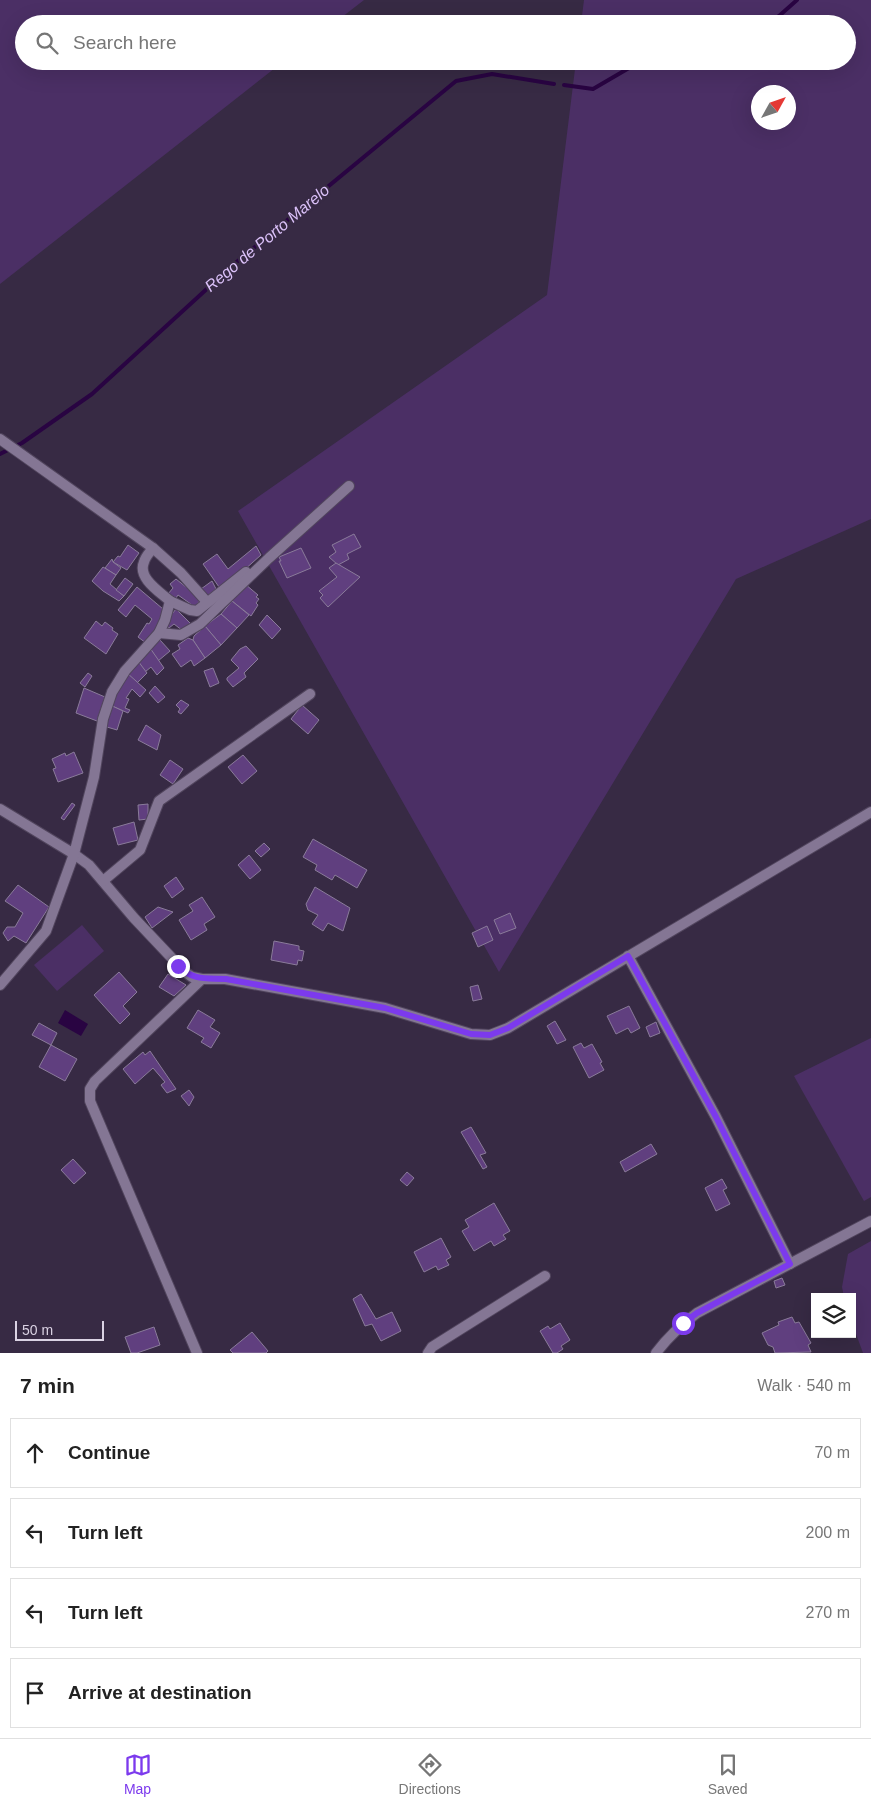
<!DOCTYPE html>
<meta charset="utf-8">
<style>
body{margin:0;font-family:Arial,sans-serif;background:#f2f2f2;color:#222}
.controls{position:absolute;right:15px;bottom:15px;display:grid;overflow:hidden;border-radius:0px;box-shadow:0 5px 20px #0002}
.controls button{width:45px;height:45px;display:grid;place-items:center;padding:0;border:0;border-bottom:1px solid #e0e0e0;background:#fff;color:#222;font:25px sans-serif}
.compass{position:absolute;left:751px;top:85px;width:45px;height:45px;border-radius:50%;background:#fff;box-shadow:0 5px 20px #0002;rotate:50deg}
.scale{position:absolute;left:15px;bottom:12px;width:89px;box-sizing:border-box;padding-left:5px;border:2px solid #dad2e3;border-top:0;font-size:14px;line-height:18px;white-space:nowrap;color:#dad2e3;-webkit-text-stroke:4px #372a44;paint-order:stroke}
.stop{position:absolute;width:15px;height:15px;margin:-11px;border:4px solid #7c3aed;border-radius:50%;background:#fff}
.stop.end{background:#7c3aed;border-color:#fff;box-shadow:0 1px 5px #0008}
.list{margin:0;padding:0;list-style:none}
h2{display:flex;justify-content:space-between;align-items:center;height:65px;margin:0;padding:0 20px;font-size:21px}
h2 small{font-size:16px;font-weight:400;color:#767676}
.list li{display:grid;grid-template-columns:32px 1fr auto;gap:15px;align-items:center;box-sizing:border-box;height:70px;margin:0 10px 10px;padding:0 10px;border:1px solid #e0e0e0;border-radius:0px}
.list b{display:block;font-size:19px;white-space:nowrap}
.list em{font-size:16px;font-style:normal;color:#767676}
.icon{flex:none;width:28px;height:28px;fill:none;stroke:currentColor;stroke-width:2;stroke-linecap:round;stroke-linejoin:round}
.map{position:relative;flex:none;width:871px;height:1353px;overflow:hidden}
.search{position:absolute;background:#fff;box-shadow:0 5px 20px #0002;left:15px;right:15px;top:15px;height:55px;display:flex;align-items:center;gap:12px;box-sizing:border-box;padding:0 18px;border-radius:28px;color:#767676;font-size:19px}
.sheet{height:385px;background:#fff}
nav{display:flex;justify-content:space-around;align-items:center;box-sizing:border-box;height:70px;border-top:1px solid #e0e0e0;background:#fff;font-size:14px;color:#767676}
nav a{display:grid;justify-items:center;gap:2px}
nav .on{color:#7c3aed}
.map>svg:first-child{display:block}
</style>
<div class="map">
<svg width="871" height="1353" viewBox="0 0 871 1353">
<rect width="100%" height="100%" fill="#372a44"/>
<!-- green -->
<g fill="#4b2f65" fill-rule="evenodd">
<path d="M0,0H364L333,24H24V61H284L0,284Z"/>
<path d="M584,0H871V519L736,579L499,972L238,511L547,295L576,61H847V24H581ZM758,92H788V122H758Z"/>
<path d="M82,925L104,951L57,991L34,965Z"/>
<path d="M871,1038V1197L864,1201L794,1076Z"/>
<path d="M871,1241V1353H863L852,1323V1297H844L842,1287L848,1254Z"/>
</g>
<!-- water -->
<path fill="#290442" d="M65,1010L88,1024L81,1036L58,1023Z"/>
<g fill="none" stroke-linecap="round" stroke-linejoin="round">
<!-- stream -->
<g stroke="#290442" stroke-width="4">
<path d="M765,24L779,16L797,0"/>
<path d="M564,85L593,89L641,61"/>
<path d="M0,454L22,443L92,394L233,265L456,81L492,74L554,84"/>
</g>
</g>
<!-- building -->
<g fill="#603f7f" stroke="#8a7b9a">
<path d="M354,534L361,547L347,554L349,559L338,565L329,557L336,552L332,545Z"/>
<path d="M128,545L139,553L127,570L113,562L118,556L120,557Z"/>
<path d="M256,546L261,555L243,571L219,587L203,564L217,554L228,569Z"/>
<path d="M301,548L311,568L287,578L279,561H281L279,557Z"/>
<path d="M112,559L113,562L121,568L116,575L105,568Z"/>
<path d="M336,563L360,577L328,607L320,598L323,595L319,591L337,577L329,568Z"/>
<path d="M103,567L116,575L110,584L124,596L119,601L103,591L92,581Z"/>
<path d="M125,578L133,584L124,596L116,590Z"/>
<path d="M176,579L201,599L195,607L178,595L176,598L168,594L173,588L170,584Z"/>
<path d="M212,581L216,589L206,597L201,589Z"/>
<path d="M245,584L258,595L256,597L259,599L256,603L258,605L251,616L232,601Z"/>
<path d="M137,587L163,609L164,616L153,635L146,643L138,637L147,623L149,624L152,619L135,605L126,617L118,610Z"/>
<path d="M232,601L249,615L237,628L221,614Z"/>
<path d="M176,609L193,626L183,631L174,624L169,628L164,624Z"/>
<path d="M221,614L237,628L221,645L205,626Z"/>
<path d="M267,615L281,629L272,639L259,625Z"/>
<path d="M96,621L102,626L105,622L113,628L112,630L118,634L106,654L84,638Z"/>
<path d="M205,626L221,645L205,658L193,640L194,636Z"/>
<path d="M188,638L193,640L205,658L194,666L191,660L181,667L172,654L180,649L178,645Z"/>
<path d="M160,640L170,651L158,661L150,648Z"/>
<path d="M246,646L258,659L244,673L246,677L233,687L227,680V678L239,668L231,660L240,649Z"/>
<path d="M150,648L164,668L157,675L151,667L145,672L138,661Z"/>
<path d="M138,661L147,673L137,683L126,672Z"/>
<path d="M213,668L219,683L210,687L204,671Z"/>
<path d="M126,672L146,690L140,697L132,689L126,698L129,699L125,708L130,710L128,713L110,705Z"/>
<path d="M88,673L92,676L85,687L80,683Z"/>
<path d="M155,686L165,697L158,703L149,693Z"/>
<path d="M84,688L105,697L97,721L76,713Z"/>
<path d="M181,700L189,705L181,714L178,712L180,709L176,705Z"/>
<path d="M110,705L123,711L117,730L107,727V719Z"/>
<path d="M302,705L319,720L308,734L291,719Z"/>
<path d="M146,725L161,735L157,750L138,740Z"/>
<path d="M74,752L83,773L58,782L53,769L56,768L52,759L65,753L66,756Z"/>
<path d="M243,755L257,771L242,784L228,767Z"/>
<path d="M170,760L183,769L173,784L160,775Z"/>
<path d="M72,803L75,805L64,820L61,818Z"/>
<path d="M148,804V819L139,820L138,805Z"/>
<path d="M134,822L138,840L118,845L113,828Z"/>
<path d="M313,839L367,870L357,888L335,875L332,880L315,870L317,865L303,857Z"/>
<path d="M264,843L270,849L261,857L255,851Z"/>
<path d="M249,855L261,870L250,879L238,865Z"/>
<path d="M176,877L184,889L172,898L164,886Z"/>
<path d="M18,885L49,907L26,943L14,936L8,941L3,933L7,927H15L23,913L5,901Z"/>
<path d="M315,887L350,908L343,931L328,923L323,931L312,924L318,915L308,910L306,904Z"/>
<path d="M202,897L215,917L204,924L207,930L191,940L179,920L193,911L189,905Z"/>
<path d="M158,907L173,912L152,928L145,917Z"/>
<path d="M510,913L516,928L500,934L494,920Z"/>
<path d="M487,926L493,940L478,947L472,933Z"/>
<path d="M274,941L299,946V950L304,951L302,961L298,960L297,965L271,960Z"/>
<path d="M119,972L137,992L123,1006L130,1014L120,1024L94,995Z"/>
<path d="M168,974L186,985L174,996L159,987Z"/>
<path d="M478,985L482,999L473,1001L470,987Z"/>
<path d="M629,1006L640,1028L631,1033L628,1028L616,1034L607,1016Z"/>
<path d="M198,1010L215,1020L210,1027L220,1033L211,1048L201,1042L204,1038L187,1028Z"/>
<path d="M555,1021L566,1040L557,1044L547,1026Z"/>
<path d="M656,1022L660,1033L650,1037L646,1027Z"/>
<path d="M39,1023L57,1033L51,1045L32,1035Z"/>
<path d="M581,1043L584,1048L592,1044L602,1062L600,1063L604,1070L589,1078L573,1047Z"/>
<path d="M51,1045L77,1059L65,1081L39,1067Z"/>
<path d="M150,1051L176,1089L167,1093L161,1085L165,1082L153,1068L135,1084L123,1069L143,1052L145,1055Z"/>
<path d="M189,1090L194,1097L189,1106L181,1096Z"/>
<path d="M471,1127L486,1153L480,1155L487,1167L483,1169L461,1132Z"/>
<path d="M651,1144L657,1154L625,1172L620,1162Z"/>
<path d="M73,1159L86,1173L74,1184L61,1170Z"/>
<path d="M407,1172L414,1178L407,1186L400,1180Z"/>
<path d="M722,1179L727,1188L723,1190L730,1204L716,1211L705,1188Z"/>
<path d="M494,1203L510,1231L503,1235L506,1239L494,1246L491,1241L474,1251L462,1231L469,1227L465,1220Z"/>
<path d="M441,1238L451,1257L446,1260L449,1265L438,1270L436,1266L424,1272L414,1252Z"/>
<path d="M782,1278L785,1285L776,1288L774,1281Z"/>
<path d="M361,1294L376,1319L392,1312L401,1331L381,1341L372,1324L365,1326L353,1299Z"/>
<path d="M792,1317L795,1323L799,1322L811,1343L808,1345L811,1352L775,1353L773,1347L768,1345L762,1333L779,1325L778,1322Z"/>
<path d="M560,1323L570,1340L561,1346L563,1349L557,1353H553L540,1331L548,1326L550,1329Z"/>
<path d="M154,1327L160,1345L137,1353H131L125,1337Z"/>
<path d="M252,1332L268,1351L266,1353H233L230,1350Z"/>
</g>
<g fill="none" stroke-linecap="round" stroke-linejoin="round">
<defs>
<g id="minor">
<path d="M0,439L153,548L181,573L207,602"/>
<path d="M170,601L190,610L197,611L246,572"/>
<path d="M159,633L181,635L200,624L269,558L349,486"/>
<path d="M0,809L74,854L89,865L134,918L185,972L192,977L202,979H225L385,1008L471,1034L490,1035L508,1028L871,812"/>
<path d="M103,881L140,850L159,801L310,694"/>
<path d="M628,956L716,1117L790,1264"/>
<path d="M0,985L46,931L74,854L94,777L103,719L112,692L125,671L159,633L165,620L170,601C160,592 137,578 144,562C145,557 150,552 153,548"/>
<path d="M197,1353L90,1101V1089L95,1081L202,979"/>
<path d="M428,1353L432,1347L545,1276"/>
<path d="M656,1353C668,1337 681,1325 697,1313L871,1221"/>
</g>
</defs>
<!-- minor casing -->
<use href="#minor" stroke="#51455d" stroke-width="12"/>
<!-- minor -->
<use href="#minor" stroke="#847694" stroke-width="10"/>
</g>
<g fill="none" stroke-linecap="round" stroke-linejoin="round">
<!-- route -->
<path stroke="#7c3aed" stroke-width="6" d="M178,966C194,981 205,978 226,979L385,1008L471,1034L490,1035L508,1028L628,956L716,1117L790,1264L697,1313L683,1323"/>
</g>
<g text-anchor="middle" dominant-baseline="central" stroke-width="4.5" stroke-linejoin="round" paint-order="stroke">
<!-- water labels -->
<g font-size="16" font-style="italic" fill="#dbc1f9" stroke="#372a44">
<text transform="translate(267 238) rotate(-40)">Rego de Porto Marelo</text>
</g>
</g>
</svg>
<div class="controls">
<button><svg class="icon" aria-label="layers" viewBox="0 0 24 24"><path d="M12 4l9 5-9 5-9-5zM3 14l9 5 9-5"/></svg></button>
</div>
<svg class="compass" viewBox="-18 -18 36 36"><path d="M0-13l5 13h-10z" fill="#e53935"/><path d="M0 13l5-13h-10z" fill="#767676"/></svg>
<div class="scale">50 m</div>
<div class="stop" style="left:683px;top:1323px"></div>
<div class="stop end" style="left:178px;top:966px"></div>
<div class="search"><svg class="icon" aria-label="search" viewBox="0 0 24 24"><circle cx="10" cy="10" r="6"/><path d="M15 15l6 6"/></svg>Search here</div>
</div>
<section class="sheet">
<h2>7 min<small>Walk · 540 m</small></h2>
<ul class="list">
<li><svg class="icon" aria-label="ahead" viewBox="0 0 24 24"><path d="M12 20V5M6 11l6-6 6 6"/></svg><div><b>Continue</b></div><em>70 m</em></li>
<li><svg class="icon" aria-label="left" viewBox="0 0 24 24"><path d="M17 20v-9H6M10 6l-5 5 5 5"/></svg><div><b>Turn left</b></div><em>200 m</em></li>
<li><svg class="icon" aria-label="left" viewBox="0 0 24 24"><path d="M17 20v-9H6M10 6l-5 5 5 5"/></svg><div><b>Turn left</b></div><em>270 m</em></li>
<li><svg class="icon" aria-label="arrive" viewBox="0 0 24 24"><path d="M6 21V4h12l-3 4 3 4H6"/></svg><div><b>Arrive at destination</b></div></li>
</ul>
</section>
<nav>
<a class="on"><svg class="icon" aria-label="map" viewBox="0 0 24 24"><path d="M3 6l6-2 6 2 6-2v14l-6 2-6-2-6 2zM9 4v14M15 6v14"/></svg>Map</a>
<a><svg class="icon" aria-label="directions" viewBox="0 0 24 24"><path d="M12 3l9 9-9 9-9-9zM9 14v-3h6M13 9l2 2-2 2"/></svg>Directions</a>
<a><svg class="icon" aria-label="saved" viewBox="0 0 24 24"><path d="M7 4h10v16l-5-4-5 4z"/></svg>Saved</a>
</nav>
